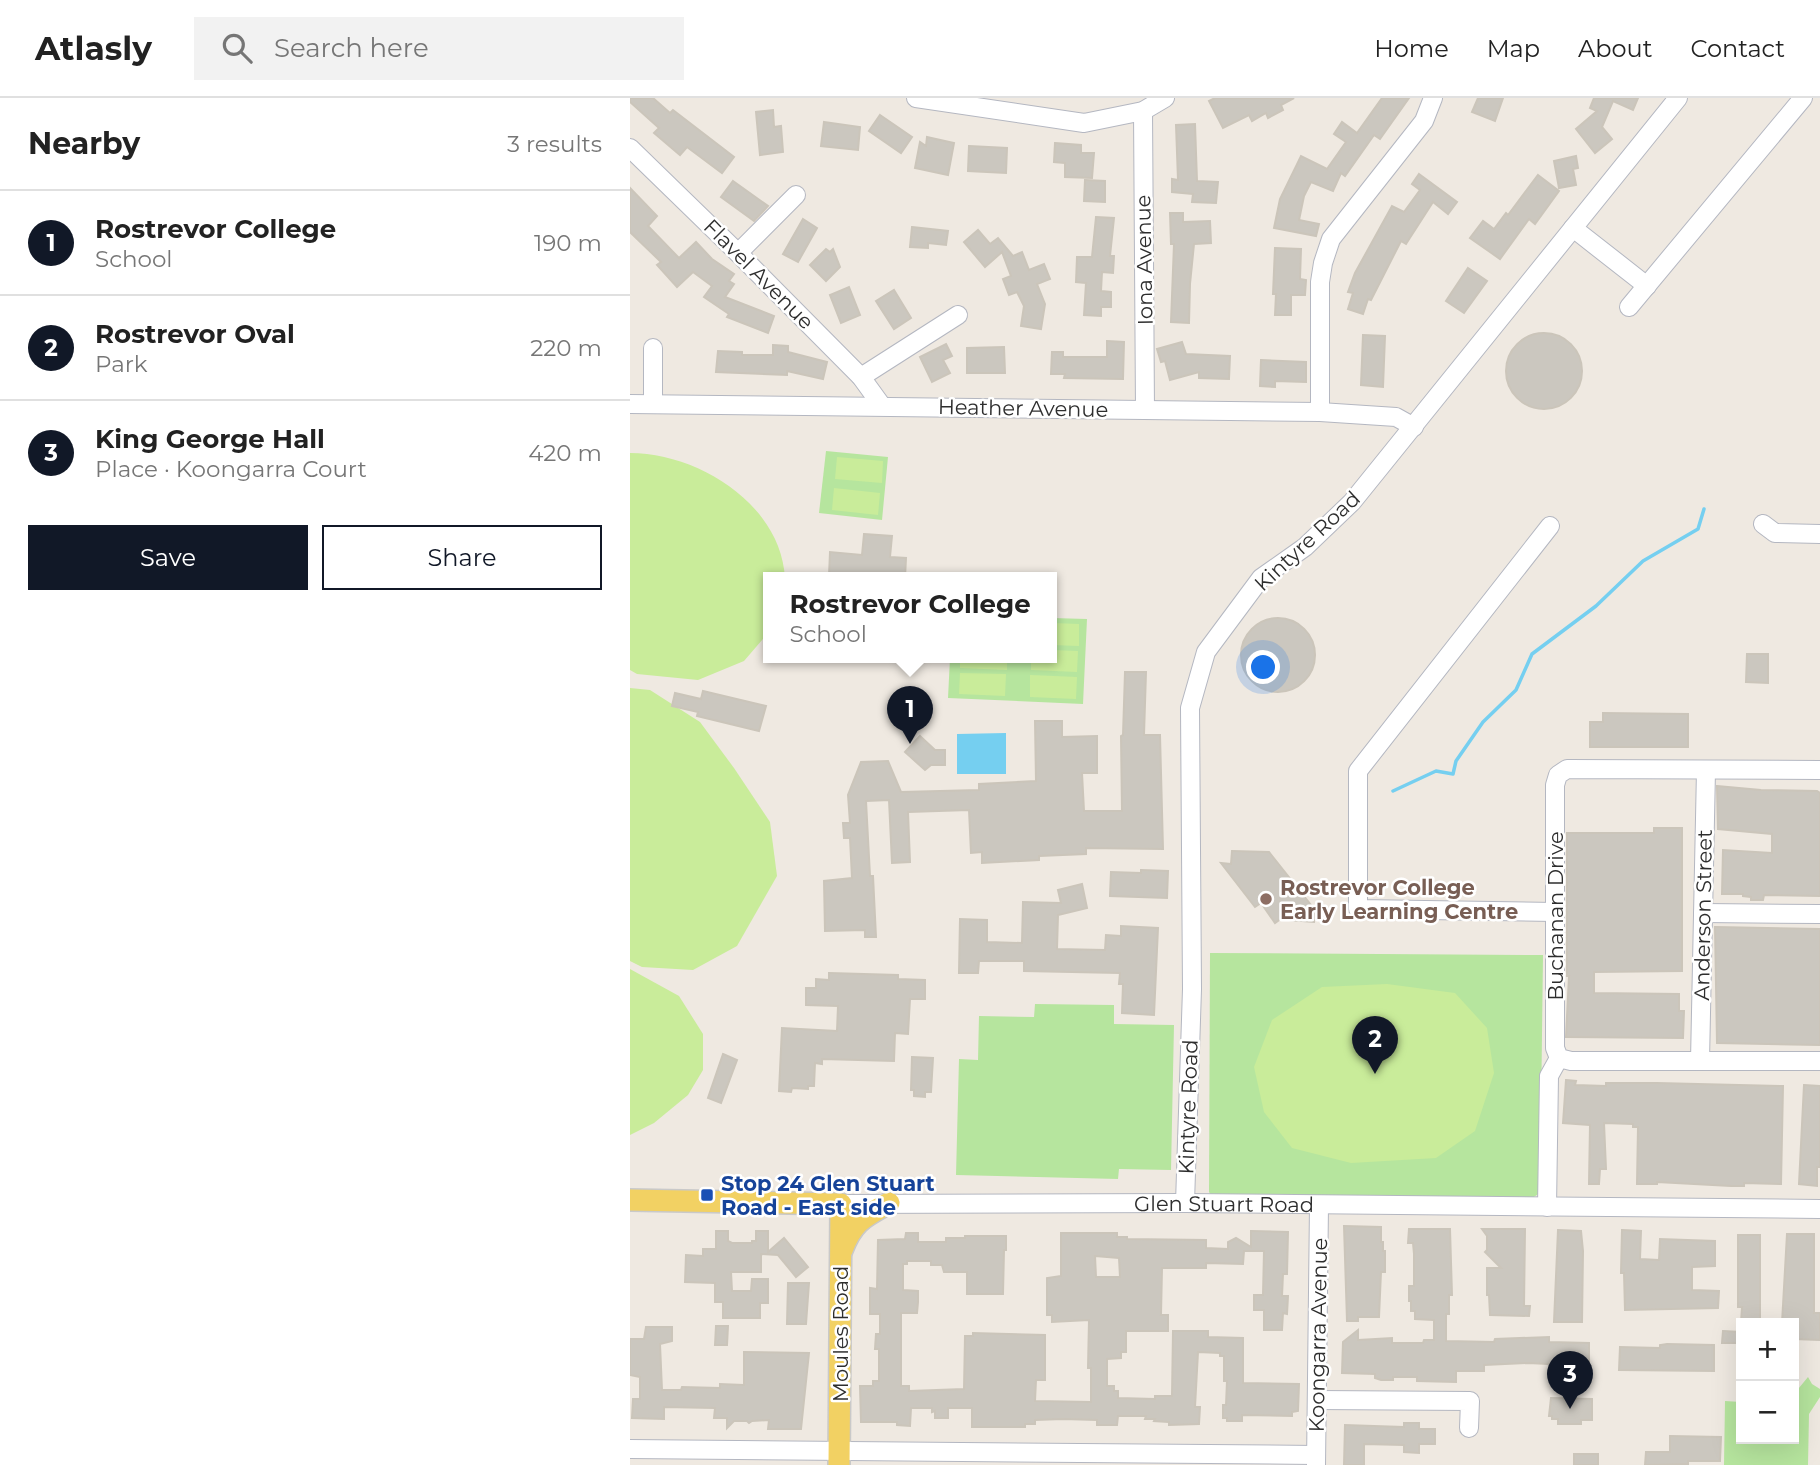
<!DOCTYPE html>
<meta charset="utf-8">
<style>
body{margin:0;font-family:Montserrat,sans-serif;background:#f2f2f2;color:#222}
.controls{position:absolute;right:21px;bottom:21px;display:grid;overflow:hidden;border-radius:0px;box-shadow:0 7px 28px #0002}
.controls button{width:63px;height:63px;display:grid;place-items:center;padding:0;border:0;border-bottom:2px solid #e0e0e0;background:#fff;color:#222;font:35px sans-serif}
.you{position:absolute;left:634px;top:570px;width:24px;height:24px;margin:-18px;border:5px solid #fff;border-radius:50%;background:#1a73e8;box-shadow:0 0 0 10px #1a73e833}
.badge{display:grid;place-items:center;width:46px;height:46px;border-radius:50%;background:#111827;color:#fff;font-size:23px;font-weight:700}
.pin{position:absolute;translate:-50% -58px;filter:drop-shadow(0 2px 4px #0008)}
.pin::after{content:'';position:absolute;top:37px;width:24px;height:21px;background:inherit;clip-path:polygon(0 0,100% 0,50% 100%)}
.popup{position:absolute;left:133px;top:474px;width:294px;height:91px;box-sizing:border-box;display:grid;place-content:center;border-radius:0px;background:#fff;filter:drop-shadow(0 2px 5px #0005);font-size:23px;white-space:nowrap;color:#767676}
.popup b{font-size:26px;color:#222}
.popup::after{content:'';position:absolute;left:50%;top:100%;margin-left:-14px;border:14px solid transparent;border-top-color:#fff}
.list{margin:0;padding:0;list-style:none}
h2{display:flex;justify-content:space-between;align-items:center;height:91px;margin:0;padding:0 28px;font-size:30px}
h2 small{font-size:23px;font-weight:400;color:#767676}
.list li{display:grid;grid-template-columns:46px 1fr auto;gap:21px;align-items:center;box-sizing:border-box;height:105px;padding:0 28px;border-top:2px solid #e0e0e0}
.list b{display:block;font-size:26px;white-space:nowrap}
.list p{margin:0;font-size:23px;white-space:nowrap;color:#767676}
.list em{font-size:23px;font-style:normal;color:#767676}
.actions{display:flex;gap:14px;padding:21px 28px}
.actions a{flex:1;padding:16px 0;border:2px solid #111827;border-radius:0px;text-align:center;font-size:24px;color:#111827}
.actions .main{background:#111827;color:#fff}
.icon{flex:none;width:38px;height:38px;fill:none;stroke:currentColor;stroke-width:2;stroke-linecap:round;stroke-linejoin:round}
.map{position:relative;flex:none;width:1190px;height:1367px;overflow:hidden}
header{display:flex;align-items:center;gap:42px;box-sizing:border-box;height:98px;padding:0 35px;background:#fff;border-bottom:2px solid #e0e0e0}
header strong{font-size:33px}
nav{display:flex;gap:38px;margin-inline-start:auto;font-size:24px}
.search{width:490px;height:63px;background:#f2f2f2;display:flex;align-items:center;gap:18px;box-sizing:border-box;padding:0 24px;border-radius:0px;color:#767676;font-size:26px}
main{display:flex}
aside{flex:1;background:#fff}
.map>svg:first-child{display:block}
</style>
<header>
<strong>Atlasly</strong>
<div class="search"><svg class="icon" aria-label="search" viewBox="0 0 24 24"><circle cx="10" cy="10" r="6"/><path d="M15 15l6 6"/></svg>Search here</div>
<nav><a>Home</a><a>Map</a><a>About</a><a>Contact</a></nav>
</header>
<main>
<aside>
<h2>Nearby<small>3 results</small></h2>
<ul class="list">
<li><span class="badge">1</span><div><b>Rostrevor College</b><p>School</p></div><em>190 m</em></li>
<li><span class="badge">2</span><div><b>Rostrevor Oval</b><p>Park</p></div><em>220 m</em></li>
<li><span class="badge">3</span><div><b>King George Hall</b><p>Place · Koongarra Court</p></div><em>420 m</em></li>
</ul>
<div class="actions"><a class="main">Save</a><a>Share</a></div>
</aside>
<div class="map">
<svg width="1190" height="1367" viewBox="0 0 1190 1367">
<rect width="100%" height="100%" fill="#efe9e1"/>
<!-- green -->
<g fill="#b6e59e">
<path d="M196,353L258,359L252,422L189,415Z"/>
<path d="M422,520L457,521L453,606L318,600L320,560H422Z"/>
<path d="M580,855L913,857L910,1095L899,1102L582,1099L579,1094Z"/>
<path d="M405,906L484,907V926L544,927L541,1072L489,1071L488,1081L326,1077L329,961L348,962L349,918L404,919Z"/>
<path d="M1178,1279L1182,1286L1190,1291V1299L1179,1316L1178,1367H1094L1095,1303L1111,1304V1341H1164V1296Z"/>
</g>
<!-- pitch -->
<g fill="#c9ec9a">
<path d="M0,355C69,355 151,407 155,480H138V535L114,563L68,582L7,576L0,572Z"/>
<path d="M207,359L253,363L252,385L205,381Z"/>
<path d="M204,390L250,395L248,417L202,412Z"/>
<path d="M422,525L449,526V548L422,547Z"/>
<path d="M422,552L448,553L447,574L401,572V560H422Z"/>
<path d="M330,560H377V572L330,570Z"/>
<path d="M330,575L376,576L375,598L329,596Z"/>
<path d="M400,577L447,579L446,601L400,599Z"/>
<path d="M0,590L20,592L70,624L104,670L140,724L147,778L107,848L63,872L12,869L0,863Z"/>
<path d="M0,871L49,898L73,936V972L58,997L24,1025L0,1037Z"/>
<path d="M757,886L825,895L857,930L864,975L845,1033L806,1060L721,1065L662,1050L634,1014L624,969L642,922L692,889Z"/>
</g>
<!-- water -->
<path fill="#75cff0" d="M376,635V676H327V636Z"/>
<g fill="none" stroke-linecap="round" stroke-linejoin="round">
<!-- stream -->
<path stroke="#75cff0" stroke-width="3.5" d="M763,693L806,673L823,676L826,663L853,624L886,592L902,556L966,508L1013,463L1068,431L1074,411"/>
</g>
<!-- building -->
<g fill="#cbc7bf" stroke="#cbc5ba" stroke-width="2" fill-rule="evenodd">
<path d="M0,0H23L40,15L43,12L104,59L92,75L57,49L50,57L24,35L29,30L0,4Z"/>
<path d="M585,0H664L651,7L653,12L638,20L636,15L622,23L619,17L593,30L579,3Z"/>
<path d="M752,0H779L750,41L744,37L715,78L711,75L703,93L681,84L674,98L669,122L689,126L686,138L644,130L650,101L671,58L697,71L716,44L704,36L712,24L727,35Z"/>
<path d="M848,0H873L865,23L842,14Z"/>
<path d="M964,0H1008L1003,12L983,3L972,29L982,41L965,55L946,31L967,13L960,10Z"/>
<path d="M143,12L144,29L151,28L153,54L130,57L126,14Z"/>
<path d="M250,17L282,39L271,55L239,33Z"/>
<path d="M194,24L230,29L228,52L191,48Z"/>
<path d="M565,26L567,83L588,84L586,105L562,104L563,96L542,94V81L548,82L546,27Z"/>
<path d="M297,39L324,45L318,77L285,70L290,44L296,48Z"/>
<path d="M425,45L451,47V55H464L462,80L435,79V65L424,64Z"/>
<path d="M339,48L377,50L376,75L338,73Z"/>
<path d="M946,58L948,70L943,71L946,87L929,90L924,63Z"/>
<path d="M789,76L827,104L818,116L803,104L776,146L771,143L741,202L738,201L733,216L718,211L723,195L718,194L725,175L762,108L774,114L790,92L782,86Z"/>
<path d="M908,77L929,93L905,126L899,121L870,161L840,140L853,123L864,131L876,115L878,117Z"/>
<path d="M455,82L475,83V104L454,103Z"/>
<path d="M103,83L138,108L124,123L91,99Z"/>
<path d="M0,90L27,118L18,128L49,160L66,144L82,161L104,176L99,183L104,186L95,199L144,218L138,235L97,219L99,216L74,199L82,188L63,174L47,189L27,167L31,164L0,134Z"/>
<path d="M540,115H553V124L580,123L581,145L564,146L560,186L559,225L541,224L544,146H541Z"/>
<path d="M466,119L484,120L480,158H484L483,175L472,174L471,193L481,194V209H471V218L454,217L456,185L446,184L447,159H462Z"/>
<path d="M173,121L187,130L168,164L153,156Z"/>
<path d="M282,129L318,133L316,147L298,145V150L280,149Z"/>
<path d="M348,132L360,146L368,140L383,158L392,154L399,172L414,166L420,181L407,186L415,206L411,231L391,228L394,208L387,194L379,197L373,181L381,178L372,154L355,169L334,144Z"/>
<path d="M645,150L671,151L670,181L676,182L675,197H661V217H645L646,196H643Z"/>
<path d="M196,151L200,154L203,151L210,169L196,183L180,167Z"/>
<path d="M838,170L857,183L834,215L816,203Z"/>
<path d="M219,189L230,217L211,225L200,197Z"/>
<path d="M264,192L281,220L264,231L246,203Z"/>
<circle cx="914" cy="273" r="38"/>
<path d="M733,237L755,238L753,289L731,287Z"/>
<path d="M477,243L494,244L493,281L434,280L435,276H421L422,254H433V259H477Z"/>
<path d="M552,244L556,256L600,258L599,281L569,280V274L540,282L535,263L531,264L527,251Z"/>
<path d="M316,246L322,258L313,262L320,275L302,284L290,259Z"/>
<path d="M143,247L158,248V254L197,264L193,281L157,273V277L86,274L88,253L112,254V257H143Z"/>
<path d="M374,249L375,275H337V250Z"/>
<path d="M631,262L676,264V284L645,283V289L630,288Z"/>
<path d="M234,436L262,438L260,459L276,460L275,480L199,478L200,454L232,457Z"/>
<circle cx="648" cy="557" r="37"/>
<path d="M1117,556H1138V585L1116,584Z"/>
<path d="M495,574H516L514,637H530L533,751L456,750V756L409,758V762L352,765V754L341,755L339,712L278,714L280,764L262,765L259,702L236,703L240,778H243L246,839H235V832L195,833L194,783L222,780L220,740H214L213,725H220L218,697L231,664L258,663L271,694L349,692V686L406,683L405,623H432V639L467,638V675H452L454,713H492L491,638L493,637Z"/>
<path d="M73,593L136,608L129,633L67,618L68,614L42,608L45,595L71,601Z"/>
<path d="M973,615L1058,616V649H960V624H973Z"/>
<path d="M290,638L305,652H315V667H301L295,672L275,654Z"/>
<path d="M1087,688L1131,692L1187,693L1190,695V798L1134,797L1133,802H1121V799L1113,798V796H1092L1093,752L1142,755V736L1088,731Z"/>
<path d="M1024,730H1052V873L964,874V895L1049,896V913H1054L1053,940L936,939L939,878H937V735H1024Z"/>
<path d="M602,753L639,754L685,812L684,824L659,822L656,817L645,825L631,805L625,809L591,765L601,766Z"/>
<path d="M511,772L538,773L537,800L480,798L481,774L511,775Z"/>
<path d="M452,786L457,810L428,817L427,851L475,852L476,837L491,838V828L528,830L524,917L492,915L493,886H489L490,875L394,873V863H349L348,875H329L330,821L357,822V844L392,845L393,804L431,805L428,792Z"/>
<path d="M1085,829L1190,831V947L1087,945Z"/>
<path d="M199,875L268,877V881L295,882V901H280L278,936L265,935L264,963L192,961V966L185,965L184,988H178V991L162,990L161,994L149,993L152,930L207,933L208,908L176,907V890H186V881L199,882Z"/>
<path d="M93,956L107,962L91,1005L78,1000Z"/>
<path d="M282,959L303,960L301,994H295V999L284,998V992H281Z"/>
<path d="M936,982L946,983L945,987L976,988V985H1027L1153,988L1151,1086L1114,1085V1088H1101L1027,1084V1086H1007L1008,1029H1003V1026L974,1025L976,1071H970L969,1086H959L960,1027L933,1025Z"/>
<path d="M1174,987L1190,988V1069H1187V1088L1169,1086Z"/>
<path d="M714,1128L751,1129V1144H753V1153H755V1174H751L749,1219H728V1223H717Z"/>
<path d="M779,1131H820L822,1197H819V1216H816V1243L864,1244L865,1241L919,1239V1244L959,1245V1268L898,1265L854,1267V1273H826V1284L787,1283V1279H763V1282H751L745,1280V1276L712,1275L713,1244L728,1232V1242L762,1240V1245H793L794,1242H804V1222L785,1221V1213H781V1203H779V1188H784V1156L783,1145H778Z"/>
<path d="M852,1131H895L894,1208H900L899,1218L860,1217L859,1197H857V1170H871L855,1154L857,1152V1138Z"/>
<path d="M928,1132L951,1133L953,1153L952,1224H924Z"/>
<path d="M992,1132L1011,1133L1010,1161L1029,1162L1030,1141L1085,1143V1168L1062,1169V1192L1089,1193L1088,1210L995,1212L994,1175H991Z"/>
<path d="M86,1133H98V1143L102,1145H122V1143H126V1133H138V1154L154,1140L178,1169L166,1179L148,1157L131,1156V1174H101L102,1193H121L122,1181H138V1205H130V1220H93V1204H85V1185L55,1184L56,1157L73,1158V1151H86Z"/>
<path d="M621,1133L658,1134L657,1176H653L652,1198H658L657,1216L653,1215L652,1232H634V1212H624V1197H633L634,1153H614L613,1166L576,1165V1170H532L531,1217H538V1233H496V1254H491V1260L477,1261V1288H484V1293H488V1300L525,1301V1298H542L543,1233H578V1239L613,1240V1285L669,1286L668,1313L662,1314V1318L612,1317V1323H597V1320H593V1307H596L597,1283H594V1258H590V1255L568,1254L565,1309H570L569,1326L539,1327V1324L524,1323L525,1321H515L516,1318H488L487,1327H467V1322L433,1321L405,1322V1326H395V1329H342V1310H318V1320H305V1313L302,1314V1310H281L280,1328L267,1327V1324H231L230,1288H243V1283H249V1251H245L246,1236H250V1216H240V1190L247,1191L248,1142L275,1141L276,1135H288V1144H316V1140H335V1138H376V1152H374L373,1196H337V1174H314L312,1167H301V1163H277V1166H273V1192L288,1193V1204L287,1215H271V1288H279V1293L334,1291L335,1238H343V1235L415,1237V1282H406L405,1303L461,1304V1270H458L459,1222L422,1224V1217H417V1180L431,1178V1135H487V1139H497V1141L576,1142V1150L598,1151V1144L606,1140L621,1149ZM465,1158L489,1160L490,1179H466Z"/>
<path d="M1157,1136H1184V1215H1190V1242L1164,1241V1225H1152Z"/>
<path d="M1108,1137H1130V1225H1111L1112,1209H1108Z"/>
<path d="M158,1185H179L176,1226H157Z"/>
<path d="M86,1228H98L97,1247H85Z"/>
<path d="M16,1229H42V1243L30,1246L32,1292H51L52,1289L90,1290V1286L114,1287V1254L179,1255L171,1331H138L139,1322L122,1323L119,1325L117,1323H104L97,1330V1320H84L85,1310L34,1309V1321L2,1320L3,1301H10V1279L0,1277V1241H14Z"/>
<path d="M1093,1233L1111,1234V1245H1092Z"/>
<path d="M1037,1246L1084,1247V1273L989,1272L990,1249L1030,1250V1247Z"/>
<path d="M921,1300L962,1301V1322H951V1326H928V1321H922V1318H919Z"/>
<path d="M774,1325H789V1331H805V1346H789V1355L774,1354V1347L734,1346V1367H714L715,1327L774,1329Z"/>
<path d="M1040,1338L1091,1339L1090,1363H1058V1366L1015,1367L1016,1354H1040Z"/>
<rect x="944" y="1356" width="24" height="11"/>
</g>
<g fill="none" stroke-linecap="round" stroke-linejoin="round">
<defs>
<g id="minor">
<path d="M286,0L454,25L513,13L535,0"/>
<path d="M513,13L515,312"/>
<path d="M0,50L108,155L231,279L252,308"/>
<path d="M943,130L1017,188"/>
<path d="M108,155L166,97"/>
<path d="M999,209L1173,0"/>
<path d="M231,279L328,217"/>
<path d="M0,306L690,314L766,319L784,329"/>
<path d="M23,306V250"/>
<path d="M690,314V184L693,165L701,141L794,23L803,0"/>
<path d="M1133,426L1145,435L1190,436"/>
<path d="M920,428L728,673V811L925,814"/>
<path d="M1190,672L937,671L928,677L925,687V950L929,960L941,963H1190"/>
<path d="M1073,815L1190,816"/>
<path d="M1070,963L1076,672"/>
<path d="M555,1105L562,891L560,610L576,554L631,480L675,449L722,404L1048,0"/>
<path id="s1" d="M211,1106L555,1105L1190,1111"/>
<path d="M917,1109L919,978L929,960"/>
<path d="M687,1302L840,1303L839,1330"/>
<path d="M0,1351L686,1357"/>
<path d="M686,1367L689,1107"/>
</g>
<g id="major">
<path d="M0,1102L211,1106L209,1367"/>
<path d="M212,1152C223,1123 234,1119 259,1105"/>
</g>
</defs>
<!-- minor casing -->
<use href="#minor" stroke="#b4b7c1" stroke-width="20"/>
<!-- major casing -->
<use href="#major" stroke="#c9c9c9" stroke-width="24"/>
<!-- minor -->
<use href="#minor" stroke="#fff" stroke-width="18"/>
<!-- major -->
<use href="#major" stroke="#f2d163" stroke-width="21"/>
</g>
<!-- markers -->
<circle fill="#8d6e63" stroke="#fff" stroke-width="2.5" cx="636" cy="801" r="7"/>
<rect fill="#1a4fb4" stroke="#fff" stroke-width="2.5" x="70" y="1090" width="14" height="14" rx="3.5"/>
<g text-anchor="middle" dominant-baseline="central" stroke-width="5" stroke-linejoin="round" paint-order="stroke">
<!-- street labels -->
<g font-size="21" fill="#2e2e2e" stroke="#fff">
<text transform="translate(514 162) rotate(-91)">Iona Avenue</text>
<text transform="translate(129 176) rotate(45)">Flavel Avenue</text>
<text transform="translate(393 310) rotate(1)">Heather Avenue</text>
<text transform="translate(677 443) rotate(-43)">Kintyre Road</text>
<text transform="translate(1073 817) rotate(-89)">Anderson Street</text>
<text transform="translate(925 818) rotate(-90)">Buchanan Drive</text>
<text transform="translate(558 1009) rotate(-88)">Kintyre Road</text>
<text stroke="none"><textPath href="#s1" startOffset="383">Glen Stuart Road</textPath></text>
<text transform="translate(210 1236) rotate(-90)">Moules Road</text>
<text transform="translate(688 1237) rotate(-89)">Koongarra Avenue</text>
</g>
<!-- education labels -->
<g font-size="21" font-weight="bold" fill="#785e54" stroke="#fff" text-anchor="start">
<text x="650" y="789">Rostrevor College<tspan x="650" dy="24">Early Learning Centre</tspan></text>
</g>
<!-- transit labels -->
<g font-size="21" font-weight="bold" fill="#164399" stroke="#fff" text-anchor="start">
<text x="91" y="1085">Stop 24 Glen Stuart<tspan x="91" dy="24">Road - East side</tspan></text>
</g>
</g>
</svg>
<div class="controls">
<button>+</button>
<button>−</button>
</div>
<div class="you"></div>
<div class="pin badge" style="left:280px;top:646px">1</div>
<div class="popup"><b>Rostrevor College</b>School</div>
<div class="pin badge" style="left:745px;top:976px">2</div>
<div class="pin badge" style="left:940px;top:1311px">3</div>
</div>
</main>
